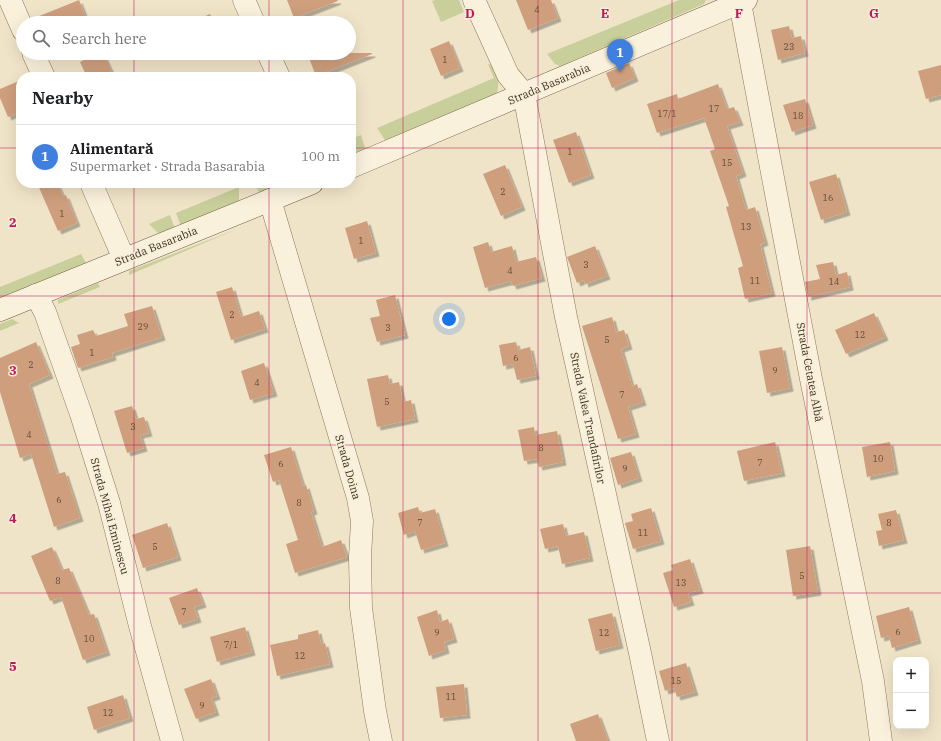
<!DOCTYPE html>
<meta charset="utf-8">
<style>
body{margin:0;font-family:"IBM Plex Serif",serif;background:#f6f6f6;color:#202124}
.controls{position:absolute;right:12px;bottom:12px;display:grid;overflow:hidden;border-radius:8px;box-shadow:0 4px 16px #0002}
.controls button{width:36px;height:36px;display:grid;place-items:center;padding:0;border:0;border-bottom:1px solid #e0e0e0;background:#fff;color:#202124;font:20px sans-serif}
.you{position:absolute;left:449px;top:319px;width:14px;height:14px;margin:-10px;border:3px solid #fff;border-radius:50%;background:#1a73e8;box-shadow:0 0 0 6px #1a73e833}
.badge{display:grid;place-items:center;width:26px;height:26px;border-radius:50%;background:#d93025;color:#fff;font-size:13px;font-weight:700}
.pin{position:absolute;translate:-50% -33px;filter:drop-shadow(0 1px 2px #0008)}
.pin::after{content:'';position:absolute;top:21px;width:14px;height:12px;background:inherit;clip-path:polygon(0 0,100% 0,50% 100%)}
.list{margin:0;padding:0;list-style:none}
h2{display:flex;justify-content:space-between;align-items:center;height:52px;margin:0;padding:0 16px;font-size:17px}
h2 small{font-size:13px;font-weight:400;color:#757577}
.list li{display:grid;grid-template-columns:26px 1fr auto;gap:12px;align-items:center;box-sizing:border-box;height:64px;padding:0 16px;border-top:1px solid #e0e0e0}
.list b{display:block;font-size:15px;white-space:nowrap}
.list p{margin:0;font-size:13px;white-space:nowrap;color:#757577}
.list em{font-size:13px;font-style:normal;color:#757577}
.icon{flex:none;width:22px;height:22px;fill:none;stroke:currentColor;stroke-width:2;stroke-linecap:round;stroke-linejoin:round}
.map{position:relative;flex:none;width:941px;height:741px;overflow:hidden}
.search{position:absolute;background:#fff;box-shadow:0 4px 16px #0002;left:16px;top:16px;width:340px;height:44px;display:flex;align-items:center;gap:10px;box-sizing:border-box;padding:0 14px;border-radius:22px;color:#757577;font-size:15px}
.panel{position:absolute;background:#fff;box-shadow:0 4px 16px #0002;left:16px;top:72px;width:340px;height:116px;border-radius:16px}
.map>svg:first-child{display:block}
</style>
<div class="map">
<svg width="941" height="741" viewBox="0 0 941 741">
<defs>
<filter id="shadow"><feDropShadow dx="3.5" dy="3.5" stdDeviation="0" flood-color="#0004"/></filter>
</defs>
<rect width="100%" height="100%" fill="#f0e4c8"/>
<!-- green -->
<g fill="#c9cf9b">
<path d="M435,0H459L464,12L441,22L432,1Z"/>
<path d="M679,0H706L704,4L560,66L555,64L547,54Z"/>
<path d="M488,64L493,65C499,76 499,82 497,94L389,140H385L377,128L494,78Z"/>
<path d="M361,135L366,151L351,157V139Z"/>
<path d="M254,183H288L260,194Z"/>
<path d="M239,187V200L235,205L181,227L176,213Z"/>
<path d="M170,215L175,229L159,234L149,224Z"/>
<path d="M237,229L129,275V271Z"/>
<path d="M81,254L86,263L0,299V287Z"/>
<path d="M98,283L100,287L58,304V300Z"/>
<path d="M12,319L19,323L0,331V324Z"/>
</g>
<!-- building -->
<g fill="#cf9f7d" filter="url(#shadow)">
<path d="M79,0L88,23H34L32,19Z"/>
<path d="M287,0H337L338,1L294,18Z"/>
<path d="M516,0H551L558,18L528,30Z"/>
<path d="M210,14L214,23H190Z"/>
<path d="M789,26L792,38L801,36L805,53L778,60L771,30Z"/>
<path d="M449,41L460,68L441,76L430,49Z"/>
<path d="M98,53H103L114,77H87L80,62Z"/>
<path d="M307,53H372V54L316,76Z"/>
<path d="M629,63L635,78L612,88L606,73Z"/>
<path d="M941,65V95L926,99L918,71Z"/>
<path d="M21,80V111L8,117L0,98V89Z"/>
<path d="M718,84L727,109L734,107L740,122L727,126L743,173L736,176L746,210L755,207L765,242L760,244L772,293L745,299L738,268L743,266L726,207L729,206L710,151L715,149L704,118L657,133L647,104L677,94L678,99Z"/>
<path d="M805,99L813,125L792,132L783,105Z"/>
<path d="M576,132L591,175L569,183L553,140Z"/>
<path d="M505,165L522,207L501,216L483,174Z"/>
<path d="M836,174L847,212L821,220L809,182Z"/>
<path d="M37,183H57L63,196L66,195L77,223L58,231Z"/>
<path d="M367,221L376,253L354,259L345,228Z"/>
<path d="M488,242L491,252L512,246L516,262L536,257L542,278L513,286L511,281L485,288L473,247Z"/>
<path d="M595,246L607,276L585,284L584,280L577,283L567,257Z"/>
<path d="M833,262L836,275L847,272L850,287L808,297L805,282L820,279L816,265Z"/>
<path d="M232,287L241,317L259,311L265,329L231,340L216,292Z"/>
<path d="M395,295L405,335L377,342L370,318L380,316L376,300Z"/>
<path d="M152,306L162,337L112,353L113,357L78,368L71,347L80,344L77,335L93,330L96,336L128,326L124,314Z"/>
<path d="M874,313L885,337L846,354L835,330Z"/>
<path d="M612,317L616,332L624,330L629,346L621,349L632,386L637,384L643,402L628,407L636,434L618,439L582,326Z"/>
<path d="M36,342L50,375L29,384L57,474L65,472L80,518L54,527L31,454L20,458L0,392V358Z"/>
<path d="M516,342L518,350L530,347L536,376L517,380L513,364L503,366L499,345Z"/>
<path d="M782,347L790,388L767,393L759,351Z"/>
<path d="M264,363L274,393L250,400L241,371Z"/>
<path d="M388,375L390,384L399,382L403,402L411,400L415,419L377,427L367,379Z"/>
<path d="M132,406L136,419L144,417L149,433L140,435L144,448L127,453L114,411Z"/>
<path d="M534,427L535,435L557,431L563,462L539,467L537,459L524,461L518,430Z"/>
<path d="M775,442L782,473L744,481L737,451Z"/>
<path d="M890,442L895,471L867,477L862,447Z"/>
<path d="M291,447L303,486L306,485L314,511L311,512L322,547L341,540L347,557L295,573L286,544L298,540L279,480L273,482L264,455Z"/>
<path d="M631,452L639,478L618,485L610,458Z"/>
<path d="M418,507L420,513L435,509L445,543L421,550L415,531L404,535L398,513Z"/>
<path d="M651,508L661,541L633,549L625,523L633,521L631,514Z"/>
<path d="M896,510L904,540L879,546L876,531L882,530L878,514Z"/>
<path d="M167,523L178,557L143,568L132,535Z"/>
<path d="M563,524L566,536L584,532L590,558L562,564L558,546L545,549L540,529Z"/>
<path d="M810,546L818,592L793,596L786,550Z"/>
<path d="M52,547L62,570L69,568L89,615L94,614L107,652L83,660L61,597L50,601L31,556Z"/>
<path d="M690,559L700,590L688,593L691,602L674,607L663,573L673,570L671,565Z"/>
<path d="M197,588L203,604L194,607L198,619L179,625L169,598Z"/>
<path d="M909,607L918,640L892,648L889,636L881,638L876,616Z"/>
<path d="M437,610L440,622L448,619L454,639L444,642L446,650L429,656L417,617Z"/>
<path d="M612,613L620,645L596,651L588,619Z"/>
<path d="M245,627L252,652L217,662L210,637Z"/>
<path d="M318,630L321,644L325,643L330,664L277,676L270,645L298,639V635Z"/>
<path d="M686,663L695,692L677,697L674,688L665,691L659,671Z"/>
<path d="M211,679L217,696L211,698L216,712L196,719L184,689Z"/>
<path d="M464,684L467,715L440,718L436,687Z"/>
<path d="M123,695L130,718L94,730L87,707Z"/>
<path d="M598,714L608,741H576L570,724Z"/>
</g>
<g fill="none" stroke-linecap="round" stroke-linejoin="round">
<defs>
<g id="street">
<path d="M10,0L23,30"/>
<path d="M244,0L254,23"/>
<path d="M474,0L508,75L524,94L566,317L640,653L658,741"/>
<path d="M740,3L811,379L873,681L881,741"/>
<path d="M33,53L44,77"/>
<path d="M268,53L279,77"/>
<path d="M91,183L124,259"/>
<path d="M270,200L358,498L362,521L360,557L361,608L375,711L381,741"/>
<path d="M36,295L45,312L81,414L109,503L140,626L172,741"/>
</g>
<g id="secondary">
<path d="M351,167L746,0"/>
<path d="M0,310L312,183"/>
</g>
</defs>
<!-- street casing -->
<use href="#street" stroke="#8d765c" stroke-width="23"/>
<!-- secondary casing -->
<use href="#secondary" stroke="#6f573f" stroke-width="23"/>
<!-- street -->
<use href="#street" stroke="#faf1dc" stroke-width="22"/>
<!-- secondary -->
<use href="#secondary" stroke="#faf1dc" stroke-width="22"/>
</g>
<!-- grid -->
<path fill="none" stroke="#c2185b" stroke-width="1" stroke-opacity="0.55" d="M134,0V23M269,0V23M403,0V741M538,0V741M672,0V741M807,0V741M134,53V77M269,53V77M0,148H21M351,148H941M134,183V741M269,183V741M0,296H941M0,445H941M0,593H941"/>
<g text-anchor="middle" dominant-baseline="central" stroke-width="3" stroke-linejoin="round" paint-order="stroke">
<!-- number labels -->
<g font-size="9" fill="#624a37">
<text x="537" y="9">4</text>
<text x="789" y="46">23</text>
<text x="445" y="59">1</text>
<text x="714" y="108">17</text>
<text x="667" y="113">17/1</text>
<text x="798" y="115">18</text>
<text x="570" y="151">1</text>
<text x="727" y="162">15</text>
<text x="503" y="191">2</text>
<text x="828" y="197">16</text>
<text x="62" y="213">1</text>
<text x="746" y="226">13</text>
<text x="361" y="240">1</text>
<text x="586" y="264">3</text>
<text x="510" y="270">4</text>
<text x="755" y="280">11</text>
<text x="834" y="281">14</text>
<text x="232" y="314">2</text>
<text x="143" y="326">29</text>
<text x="388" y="327">3</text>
<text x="860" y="334">12</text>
<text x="607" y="339">5</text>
<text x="92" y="352">1</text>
<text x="516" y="357">6</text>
<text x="31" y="364">2</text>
<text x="775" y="370">9</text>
<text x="257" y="382">4</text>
<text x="622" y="394">7</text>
<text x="387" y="401">5</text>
<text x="133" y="426">3</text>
<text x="29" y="434">4</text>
<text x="541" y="447">8</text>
<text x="878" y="458">10</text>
<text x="760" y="462">7</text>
<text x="281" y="463">6</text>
<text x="625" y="468">9</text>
<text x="59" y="499">6</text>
<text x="299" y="502">8</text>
<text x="420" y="522">7</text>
<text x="889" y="522">8</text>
<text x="643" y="532">11</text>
<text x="155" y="546">5</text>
<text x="802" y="575">5</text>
<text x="58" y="580">8</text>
<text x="681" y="582">13</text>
<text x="184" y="611">7</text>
<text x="898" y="631">6</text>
<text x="437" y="632">9</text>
<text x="604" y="632">12</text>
<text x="89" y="638">10</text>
<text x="231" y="644">7/1</text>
<text x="300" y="655">12</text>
<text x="676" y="680">15</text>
<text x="451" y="696">11</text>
<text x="202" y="705">9</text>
<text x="108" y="712">12</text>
</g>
<!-- street labels -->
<g font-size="11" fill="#3d2e20" stroke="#f7eed8">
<text transform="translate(549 84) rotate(-23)">Strada Basarabia</text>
<text transform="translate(156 246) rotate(-22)">Strada Basarabia</text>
<text transform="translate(810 372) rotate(79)">Strada Cetatea Albă</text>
<text transform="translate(588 418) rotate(78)">Strada Valea Trandafirilor</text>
<text transform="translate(348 467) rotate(74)">Strada Doina</text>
<text transform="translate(110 516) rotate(75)">Strada Mihai Eminescu</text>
</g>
</g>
<g font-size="13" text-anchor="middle" font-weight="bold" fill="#c2185b" stroke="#f7eed8" stroke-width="3" stroke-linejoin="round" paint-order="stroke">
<text x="470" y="18">D</text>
<text x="605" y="18">E</text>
<text x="739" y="18">F</text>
<text x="874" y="18">G</text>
<text x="13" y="227">2</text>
<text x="13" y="375">3</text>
<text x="13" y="523">4</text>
<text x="13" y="671">5</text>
</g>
</svg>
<div class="controls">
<button>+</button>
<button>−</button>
</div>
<div class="you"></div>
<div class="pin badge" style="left:620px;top:72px;background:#3f7fe0">1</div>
<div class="search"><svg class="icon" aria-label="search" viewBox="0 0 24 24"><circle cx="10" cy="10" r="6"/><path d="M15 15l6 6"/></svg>Search here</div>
<section class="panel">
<h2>Nearby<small></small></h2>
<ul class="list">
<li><span class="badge" style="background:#3f7fe0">1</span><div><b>Alimentară</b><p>Supermarket · Strada Basarabia</p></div><em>100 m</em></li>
</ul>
</section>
</div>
